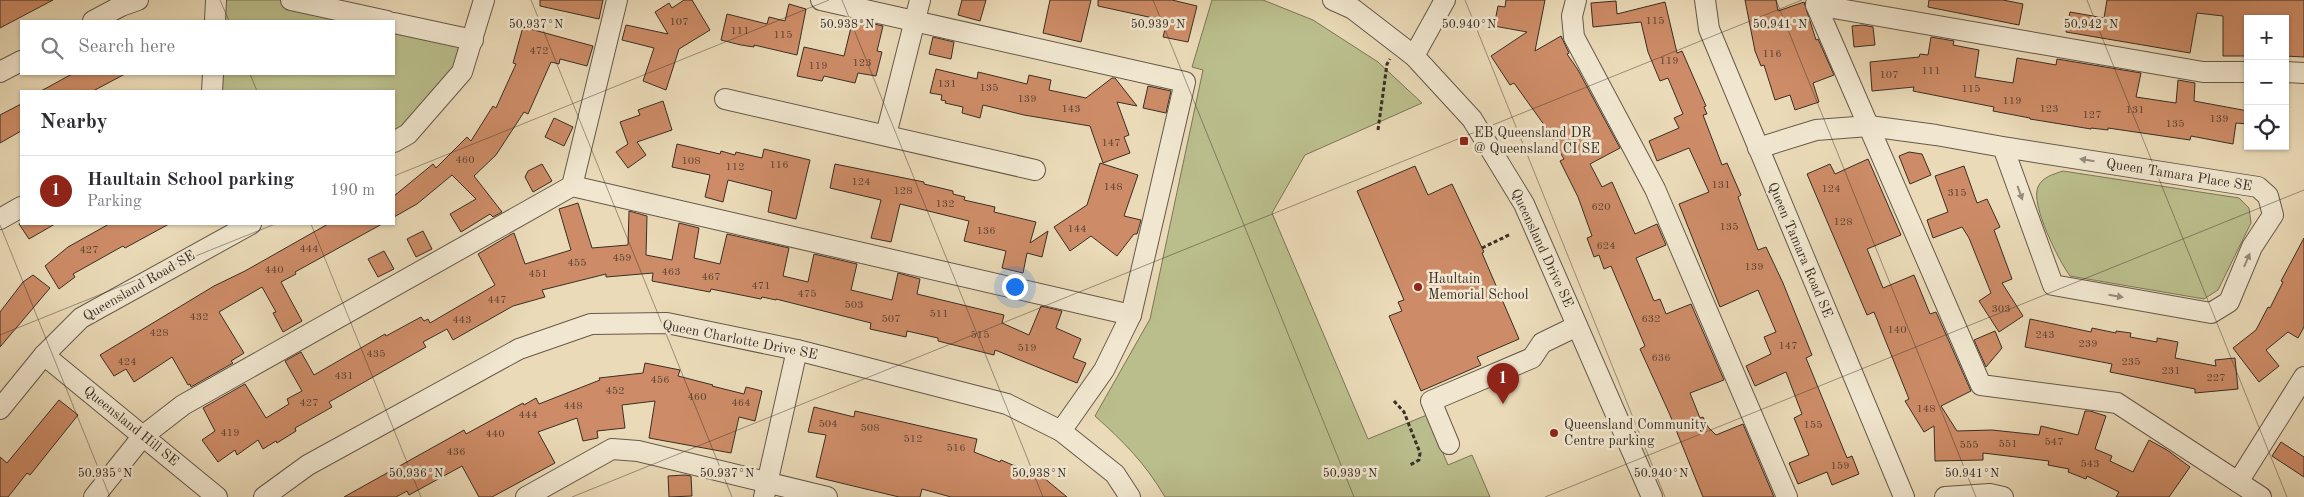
<!DOCTYPE html>
<meta charset="utf-8">
<style>
body{margin:0;font-family:"Old Standard TT",serif;background:#f7f7f7;color:#2b2b33}
.controls{position:absolute;right:15px;top:15px;display:grid;overflow:hidden;border-radius:0px;box-shadow:0 1px 4px #0004}
.controls button{width:45px;height:45px;display:grid;place-items:center;padding:0;border:0;border-bottom:1px solid #e1e1e2;background:#fff;color:#2b2b33;font:25px sans-serif}
.you{position:absolute;left:1014px;top:286px;width:18px;height:18px;margin:-12px;border:4px solid #fff;border-radius:50%;background:#1a73e8;box-shadow:0 0 0 8px #1a73e833}
.badge{display:grid;place-items:center;width:32px;height:32px;border-radius:50%;background:#8f2418;color:#fff;font-size:16px;font-weight:700}
.pin{position:absolute;translate:-50% -41px;filter:drop-shadow(0 1px 2px #0008)}
.pin::after{content:'';position:absolute;top:26px;width:18px;height:15px;background:inherit;clip-path:polygon(0 0,100% 0,50% 100%)}
.list{margin:0;padding:0;list-style:none}
h2{display:flex;justify-content:space-between;align-items:center;height:65px;margin:0;padding:0 20px;font-size:21px}
h2 small{font-size:16px;font-weight:400;color:#7c7c81}
.list li{display:grid;grid-template-columns:32px 1fr auto;gap:15px;align-items:center;box-sizing:border-box;height:70px;padding:0 20px;border-top:1px solid #e1e1e2}
.list b{display:block;font-size:19px;white-space:nowrap}
.list p{margin:0;font-size:16px;white-space:nowrap;color:#7c7c81}
.list em{font-size:16px;font-style:normal;color:#7c7c81}
.icon{flex:none;width:28px;height:28px;fill:none;stroke:currentColor;stroke-width:2;stroke-linecap:round;stroke-linejoin:round}
.map{position:relative;flex:none;width:2304px;height:497px;overflow:hidden}
.search{position:absolute;background:#fff;box-shadow:0 1px 4px #0004;left:20px;top:20px;width:375px;height:55px;display:flex;align-items:center;gap:12px;box-sizing:border-box;padding:0 18px;border-radius:0px;color:#7c7c81;font-size:19px}
.panel{position:absolute;background:#fff;box-shadow:0 1px 4px #0004;left:20px;top:90px;width:375px;height:135px;border-radius:0px}
.map>svg:first-child{display:block}
</style>
<div class="map">
<svg width="2304" height="497" viewBox="0 0 2304 497">
<rect width="100%" height="100%" fill="#eadab7"/>
<filter id="stains"><feTurbulence type="fractalNoise" baseFrequency=".004" numOctaves="4"/><feColorMatrix values="0 0 0 0 .2 0 0 0 0 .09 0 0 0 0 .02 0 0 0 .5 -.17"/></filter>
<radialGradient id="worn" r=".72"><stop offset=".6" stop-color="#630" stop-opacity="0"/><stop offset="1" stop-color="#630" stop-opacity=".3"/></radialGradient>
<!-- green -->
<g fill="#babe8c" stroke="#7a7658">
<path d="M216,0H291L387,21H215Z"/>
<path d="M1212,0H1263L1313,20L1378,62L1422,103L1305,155L1272,213L1368,439L1427,415L1448,465L1472,455L1490,497H1165C1145,463 1124,442 1095,416L1150,319L1203,70L1192,67Z"/>
<path d="M394,23L473,40L462,72L394,142V91H212L213,74H394Z"/>
<path d="M2063,171L2239,198L2249,208L2251,223L2218,290L2204,299L2070,276C2059,261 2030,204 2038,187C2042,177 2054,174 2063,171Z"/>
</g>
<!-- building -->
<g fill="#cd8c67" stroke="#3a2e25">
<path d="M0,0H53L0,28Z"/>
<path d="M540,0H603L599,19L540,6Z"/>
<path d="M684,0H692L710,30L679,49L666,90L643,81L654,48L622,40L626,25L668,34L655,12L669,3L672,8Z"/>
<path d="M962,0H986L980,21L958,15Z"/>
<path d="M1050,0H1091L1081,42L1043,33Z"/>
<path d="M1098,0H1172L1197,6L1188,42L1163,37L1167,21L1098,6Z"/>
<path d="M1506,0H1545L1535,51L1561,36L1569,53L1567,54L1578,70L1620,148L1590,164L1602,187L1612,182L1635,234L1657,224L1666,245L1636,258L1654,301L1660,299L1666,314L1691,304L1724,380L1690,393L1700,418L1703,417L1708,427L1716,435L1743,424L1774,497H1703L1670,415L1640,349L1645,346L1611,266L1604,269L1599,255L1594,257L1587,238L1592,236L1578,197L1560,161L1564,159L1545,126L1514,83L1510,85L1491,56L1527,32L1494,26L1498,6L1505,7Z"/>
<path d="M1745,0H1776L1778,11L1804,2L1816,40L1818,39L1834,75L1813,83L1819,102L1795,110L1790,95L1775,100L1764,65L1761,66L1755,51Z"/>
<path d="M1929,0H2003L2023,4L2019,25L1928,7Z"/>
<path d="M2107,0H2304V57L2285,56V19H2248V26H2245V56H2223V16L2197,13L2190,53L2066,32L2070,12L2104,18Z"/>
<path d="M1616,1L1617,14L1665,2L1677,53L1682,51L1706,106L1704,107L1707,114L1703,115L1722,165L1727,163L1741,195L1738,197L1758,250L1766,247L1783,283L1812,355L1806,358L1847,458L1852,456L1859,474L1832,485L1827,472L1798,484L1789,463L1809,455L1794,418L1802,414L1786,372L1755,386L1746,366L1771,354L1764,337L1776,332L1758,290L1720,307L1679,204L1709,192L1689,148L1657,161L1649,141L1679,128L1674,118L1683,114L1668,78L1660,81L1648,52L1641,22L1593,27L1591,3Z"/>
<path d="M789,4L806,9L797,55L754,45V47L741,45L721,40L727,14L767,24L769,17L785,21Z"/>
<path d="M853,19L883,26L877,51L882,52L876,76L858,73L855,83L824,76L822,81L797,76L804,47L844,56Z"/>
<path d="M1863,25L1873,27L1875,45L1854,47L1852,26Z"/>
<path d="M523,27L593,46L587,66L560,59L559,64L551,62L528,114L524,112L496,155L474,176L502,212L493,217L490,214L461,232L450,214L476,199L452,175L417,204L394,217V196L433,164L436,168L467,137L471,141L493,106L496,108L516,64L513,63Z"/>
<path d="M933,37L954,42L951,59L929,54Z"/>
<path d="M1931,37L1954,41L1953,45L1979,50L1975,77L2013,83L2017,58L2056,65L2057,59L2141,73L2136,97L2176,103L2178,80L2195,83L2194,101L2248,111V124L2236,123L2233,144L2191,136L2190,140L2108,128V130L2091,128V129L2030,119V118L1993,111L1994,107L1913,91L1914,87L1872,91L1870,62L1919,57L1920,54L1928,55Z"/>
<path d="M936,69L977,79L978,72L1027,84L1029,75L1051,80L1049,90L1086,98L1112,78H1115L1137,106L1117,102L1129,135L1124,137L1130,153L1103,163L1090,126L1024,115L983,105L980,118L962,113L963,107L945,103L946,101L941,100L942,95L930,93Z"/>
<path d="M72,74H125L93,91H41Z"/>
<path d="M1148,86L1171,91L1166,113L1143,108Z"/>
<path d="M663,101L672,130L637,142L646,155L628,168L616,152L628,144L620,122L640,115L638,110Z"/>
<path d="M21,104V131L0,143V115Z"/>
<path d="M554,118L573,127L564,146L545,137Z"/>
<path d="M677,144L720,154L721,151L735,155L736,152L762,158L764,149L810,160L796,219L768,212L772,191L728,180L723,202L705,197L710,175L672,167Z"/>
<path d="M1909,152L1922,154L1931,175L1910,184L1899,156Z"/>
<path d="M1868,159L1901,235L1867,249L1883,288L1914,275L1930,314L1936,312L1971,391L1941,406L1957,431L1992,430L2039,435L2041,426L2078,435L2085,411H2090L2106,416L2095,449L2112,456L2110,461L2133,472L2149,440L2167,450L2190,467L2169,497H2116L2119,492L2087,476L2086,479L2068,472L2069,469L2048,465L2049,461L1983,453V460L1935,461L1934,426L1924,432L1905,401L1909,399L1874,312L1867,315L1807,174L1830,164L1835,174Z"/>
<path d="M1100,163L1138,175L1124,216L1141,220L1137,234H1134L1117,256L1091,236L1070,251L1054,227L1087,205Z"/>
<path d="M542,164L552,181L533,192L525,177L528,171Z"/>
<path d="M835,164L924,182V184L953,191V194L965,197L964,200L995,207L994,212L1036,222L1030,243L1048,231L1042,257L1027,253L1023,273L1002,268L1006,251L964,241L969,221L900,204L891,242L871,238L881,200L830,188Z"/>
<path d="M1415,166L1428,195L1452,184L1484,252L1482,253L1519,339L1477,357L1481,365L1421,391L1389,316L1402,311L1398,302L1404,300L1357,191Z"/>
<path d="M1964,166L1977,203L1987,199L2000,227L1994,230L2012,279L2002,283L2023,316L1999,332L1979,301L1991,293L1969,238L1962,227L1933,238L1927,220L1948,212L1935,176Z"/>
<path d="M578,203L592,248L628,245L629,211L647,216L646,255L672,260L679,223L699,228L694,258L720,264L727,234L789,248L783,276L808,282L814,254L857,264L851,290L892,300L898,273L920,279L917,294L1004,315L1002,323L1029,335L1041,306L1062,311L1056,328L1081,339L1073,358L1086,363L1077,383L995,350L994,355L938,341V338L907,331L906,337L870,329L871,323L776,299V300L762,297L761,299L711,289L710,292L652,281L653,273L606,277V274L542,290L545,297L513,306L453,340L447,329L423,342L426,347L329,402L332,407L295,428L296,431L277,443L276,441L263,449L258,440L237,455L235,450L218,462L202,440L215,431L203,408L245,384L266,418L289,404L287,399L302,391L285,361L301,352L314,375L385,334L386,336L421,317L424,321L428,319L430,323L495,285L478,254L510,235L514,233L525,264L571,250L559,209Z"/>
<path d="M19,224H55L29,239Z"/>
<path d="M109,224H169L125,248L123,246L73,274L75,277L59,289L45,266L68,247Z"/>
<path d="M328,224H382L295,272L296,274L281,282L302,321L283,332L273,313L276,312L262,287L219,312L244,353L231,361L233,363L191,387L190,384L188,385L172,357L134,382L126,369L114,376L100,355L214,286L245,271Z"/>
<path d="M423,231L432,249L416,257L407,239Z"/>
<path d="M2304,238V327L2298,338L2288,332L2266,350L2279,366L2259,382L2233,348L2256,330L2268,307L2270,308L2283,282L2281,281Z"/>
<path d="M384,251L394,269L378,277L368,259Z"/>
<path d="M33,275L50,288L0,347V312L23,282Z"/>
<path d="M2030,319L2091,332L2092,328L2116,333V331L2131,333L2130,337L2157,342V338L2178,342L2175,358L2216,366L2215,360L2235,358L2238,389L2195,393V389L2110,372L2112,364L2025,347Z"/>
<path d="M1995,331L2002,348L1986,367L1974,340Z"/>
<path d="M645,363L680,370L678,376L713,385L712,386L744,394L746,387L762,391L755,421L739,417L731,453L649,438L655,401L622,405L625,428L597,431L598,438L583,441L577,418L538,432L555,463L492,497H479L462,466L409,495L407,491L396,497H344L464,430L466,434L523,403L524,405L536,398L539,404L600,380L599,378L643,373Z"/>
<path d="M59,400L78,415L30,475L27,473L8,497H0V457L7,463Z"/>
<path d="M814,407L854,417L855,411L977,439L974,452L1000,462L1001,460L1036,475L1038,473L1067,497H951L922,489L920,497H899L816,477L826,435L808,432Z"/>
<path d="M2281,442L2304,457V477L2272,456Z"/>
<path d="M685,475L691,476L692,496L669,497L668,476Z"/>
</g>
<g fill="none" stroke-linecap="round" stroke-linejoin="round">
<defs>
<g id="minor">
<path d="M291,0L387,21"/>
<path d="M821,0L1185,82L1131,315L1104,370L1061,431"/>
<path d="M1333,0L1353,9L1414,56L1472,119L1524,204L1652,497"/>
<path d="M1576,0L1572,16L1574,37L1655,189L1787,497"/>
<path d="M1705,0L1709,29L1904,497"/>
<path d="M1817,0L1816,5L1981,385L2117,403L2261,497"/>
<path d="M1816,5L2203,72H2248"/>
<path d="M93,21L121,6L138,0"/>
<path d="M215,21L216,0"/>
<path d="M394,23L473,40"/>
<path d="M1414,56L1445,0"/>
<path d="M0,72L21,61"/>
<path d="M2285,72L2304,73"/>
<path d="M212,91L213,74"/>
<path d="M725,99L1035,170"/>
<path d="M886,135L920,0"/>
<path d="M394,142L408,134L462,72L484,0"/>
<path d="M1758,148L1816,130L1869,126L1936,135L2003,147L2258,187L2268,196L2273,215L2252,247L2229,302L2211,313L2053,285L2003,147"/>
<path d="M572,186L617,0"/>
<path d="M0,219L21,207"/>
<path d="M44,355L217,497"/>
<path d="M0,409L44,355L81,318L251,224"/>
<path d="M1449,444L1431,401L1532,358L1542,343L1577,326"/>
<path d="M2238,482L2304,377"/>
<path d="M94,497L143,436L183,405L572,186L1131,315"/>
<path d="M264,497L308,465L519,349L591,324L667,323L797,350L1007,404L1061,431L1115,474L1130,497"/>
<path d="M526,497L612,449L638,451L827,497"/>
<path d="M764,497L797,350"/>
<path d="M1945,497L1990,494L2003,497"/>
</g>
</defs>
<!-- minor casing -->
<use href="#minor" stroke="#66594a" stroke-width="22"/>
<!-- path -->
<g stroke="#3a2e25" stroke-width="3" stroke-dasharray="4 2.5" stroke-linecap="butt">
<path d="M1378,130L1387,64L1390,59"/>
<path d="M1482,248L1511,234"/>
<path d="M1394,401L1404,412L1420,453L1419,460L1410,465"/>
</g>
<!-- minor -->
<use href="#minor" stroke="#f1e7d0" stroke-width="20"/>
</g>
<!-- one-way arrows -->
<defs><path id="oneway-solid" d="M-6-.8H1V-3.2L6.5 0L1 3.2V.8H-6Z" transform="scale(1.25)"/></defs>
<g fill="#968a7a">
<use href="#oneway-solid" transform="translate(2087 160) rotate(-171)"/>
<use href="#oneway-solid" transform="translate(2020 193) rotate(70)"/>
<use href="#oneway-solid" transform="translate(2247 260) rotate(-67)"/>
<use href="#oneway-solid" transform="translate(2116 296) rotate(10)"/>
</g>
<!-- ticks -->
<path fill="none" stroke="#3a2e25" stroke-width="1" stroke-opacity="0.45" d="M220,0L229,21M531,0L732,497M842,0L1043,497M1153,0L1354,497M1465,0L1665,497M1776,0L1976,497M2087,0L2287,497M250,74L257,91M394,176L829,0M311,224L421,497M0,225L110,497M0,335L275,224M572,497L1802,0M1545,497L2304,190"/>
<!-- markers -->
<g fill="#8f2418" stroke="#f1e7d0" stroke-width="2">
<rect x="1459" y="136" width="10" height="10" rx="2.5"/>
<circle cx="1418" cy="287" r="5"/>
<circle cx="1554" cy="433" r="5"/>
</g>
<g text-anchor="middle" dominant-baseline="central" stroke-width="5" stroke-linejoin="round" paint-order="stroke">
<!-- number labels -->
<g font-size="11" fill="#5f4636">
<text x="1655" y="21">115</text>
<text x="679" y="22">107</text>
<text x="740" y="31">111</text>
<text x="783" y="35">115</text>
<text x="539" y="51">472</text>
<text x="1772" y="54">116</text>
<text x="1669" y="61">119</text>
<text x="862" y="63">123</text>
<text x="818" y="66">119</text>
<text x="1931" y="71">111</text>
<text x="1889" y="75">107</text>
<text x="947" y="84">131</text>
<text x="989" y="88">135</text>
<text x="1971" y="89">115</text>
<text x="1027" y="99">139</text>
<text x="2012" y="101">119</text>
<text x="1071" y="109">143</text>
<text x="2049" y="109">123</text>
<text x="2135" y="110">131</text>
<text x="2092" y="115">127</text>
<text x="2219" y="119">139</text>
<text x="2175" y="124">135</text>
<text x="1111" y="143">147</text>
<text x="465" y="160">460</text>
<text x="691" y="161">108</text>
<text x="779" y="165">116</text>
<text x="735" y="167">112</text>
<text x="861" y="182">124</text>
<text x="1721" y="185">131</text>
<text x="1113" y="187">148</text>
<text x="1831" y="189">124</text>
<text x="903" y="191">128</text>
<text x="1957" y="193">315</text>
<text x="945" y="204">132</text>
<text x="1601" y="207">620</text>
<text x="1843" y="222">128</text>
<text x="1729" y="227">135</text>
<text x="1077" y="229">144</text>
<text x="986" y="231">136</text>
<text x="1606" y="246">624</text>
<text x="309" y="249">444</text>
<text x="89" y="250">427</text>
<text x="622" y="258">459</text>
<text x="577" y="263">455</text>
<text x="1754" y="267">139</text>
<text x="274" y="270">440</text>
<text x="671" y="272">463</text>
<text x="538" y="274">451</text>
<text x="711" y="277">467</text>
<text x="761" y="286">471</text>
<text x="807" y="294">475</text>
<text x="497" y="300">447</text>
<text x="854" y="305">503</text>
<text x="2001" y="309">303</text>
<text x="939" y="314">511</text>
<text x="199" y="317">432</text>
<text x="891" y="319">507</text>
<text x="1651" y="319">632</text>
<text x="462" y="320">443</text>
<text x="1897" y="330">140</text>
<text x="159" y="333">428</text>
<text x="980" y="335">515</text>
<text x="2045" y="335">243</text>
<text x="2088" y="344">239</text>
<text x="1788" y="346">147</text>
<text x="1027" y="348">519</text>
<text x="376" y="354">435</text>
<text x="1661" y="358">636</text>
<text x="127" y="362">424</text>
<text x="2131" y="362">235</text>
<text x="2171" y="371">231</text>
<text x="344" y="376">431</text>
<text x="2216" y="378">227</text>
<text x="660" y="380">456</text>
<text x="615" y="391">452</text>
<text x="697" y="397">460</text>
<text x="309" y="403">427</text>
<text x="741" y="403">464</text>
<text x="573" y="406">448</text>
<text x="1926" y="409">148</text>
<text x="528" y="415">444</text>
<text x="828" y="424">504</text>
<text x="1813" y="425">155</text>
<text x="870" y="428">508</text>
<text x="230" y="433">419</text>
<text x="495" y="434">440</text>
<text x="913" y="439">512</text>
<text x="2054" y="442">547</text>
<text x="2008" y="444">551</text>
<text x="1969" y="445">555</text>
<text x="956" y="448">516</text>
<text x="456" y="452">436</text>
<text x="2090" y="464">543</text>
<text x="1840" y="466">159</text>
</g>
<!-- poi labels -->
<g font-size="14" fill="#3a2e25" stroke="#f1e7d0" text-anchor="start">
<text x="1474" y="133">EB Queensland DR<tspan x="1474" dy="16">@ Queensland CI SE</tspan></text>
<text x="1428" y="279">Haultain<tspan x="1428" dy="16">Memorial School</tspan></text>
<text x="1564" y="425">Queensland Community<tspan x="1564" dy="16">Centre parking</tspan></text>
</g>
<!-- street labels -->
<g font-size="14" fill="#3a2e25" stroke="#f1e7d0">
<text transform="translate(2179 175) rotate(9)">Queen Tamara Place SE</text>
<text transform="translate(1542 248) rotate(65)">Queensland Drive SE</text>
<text transform="translate(1800 250) rotate(67)">Queen Tamara Road SE</text>
<text transform="translate(139 286) rotate(-30)">Queensland Road SE</text>
<text transform="translate(740 340) rotate(11)">Queen Charlotte Drive SE</text>
<text transform="translate(131 426) rotate(39)">Queensland Hill SE</text>
</g>
</g>
<g font-size="12" text-anchor="middle" fill="#3a2e25" stroke="#f1e7d0" stroke-width="5" stroke-linejoin="round" paint-order="stroke">
<text x="536" y="28">50.937°N</text>
<text x="847" y="28">50.938°N</text>
<text x="1158" y="28">50.939°N</text>
<text x="1469" y="28">50.940°N</text>
<text x="1780" y="28">50.941°N</text>
<text x="2091" y="28">50.942°N</text>
<text x="105" y="477">50.935°N</text>
<text x="416" y="477">50.936°N</text>
<text x="727" y="477">50.937°N</text>
<text x="1039" y="477">50.938°N</text>
<text x="1350" y="477">50.939°N</text>
<text x="1661" y="477">50.940°N</text>
<text x="1972" y="477">50.941°N</text>
</g>
<rect width="100%" height="100%" filter="url(#stains)"/>
<rect width="100%" height="100%" fill="url(#worn)"/>
</svg>
<div class="controls">
<button>+</button>
<button>−</button>
<button><svg class="icon" aria-label="locate" viewBox="0 0 24 24"><circle cx="12" cy="12" r="6"/><path d="M12 2v4M12 18v4M2 12h4M18 12h4"/></svg></button>
</div>
<div class="you"></div>
<div class="pin badge" style="left:1503px;top:404px">1</div>
<div class="search"><svg class="icon" aria-label="search" viewBox="0 0 24 24"><circle cx="10" cy="10" r="6"/><path d="M15 15l6 6"/></svg>Search here</div>
<section class="panel">
<h2>Nearby<small></small></h2>
<ul class="list">
<li><span class="badge">1</span><div><b>Haultain School parking</b><p>Parking</p></div><em>190 m</em></li>
</ul>
</section>
</div>
